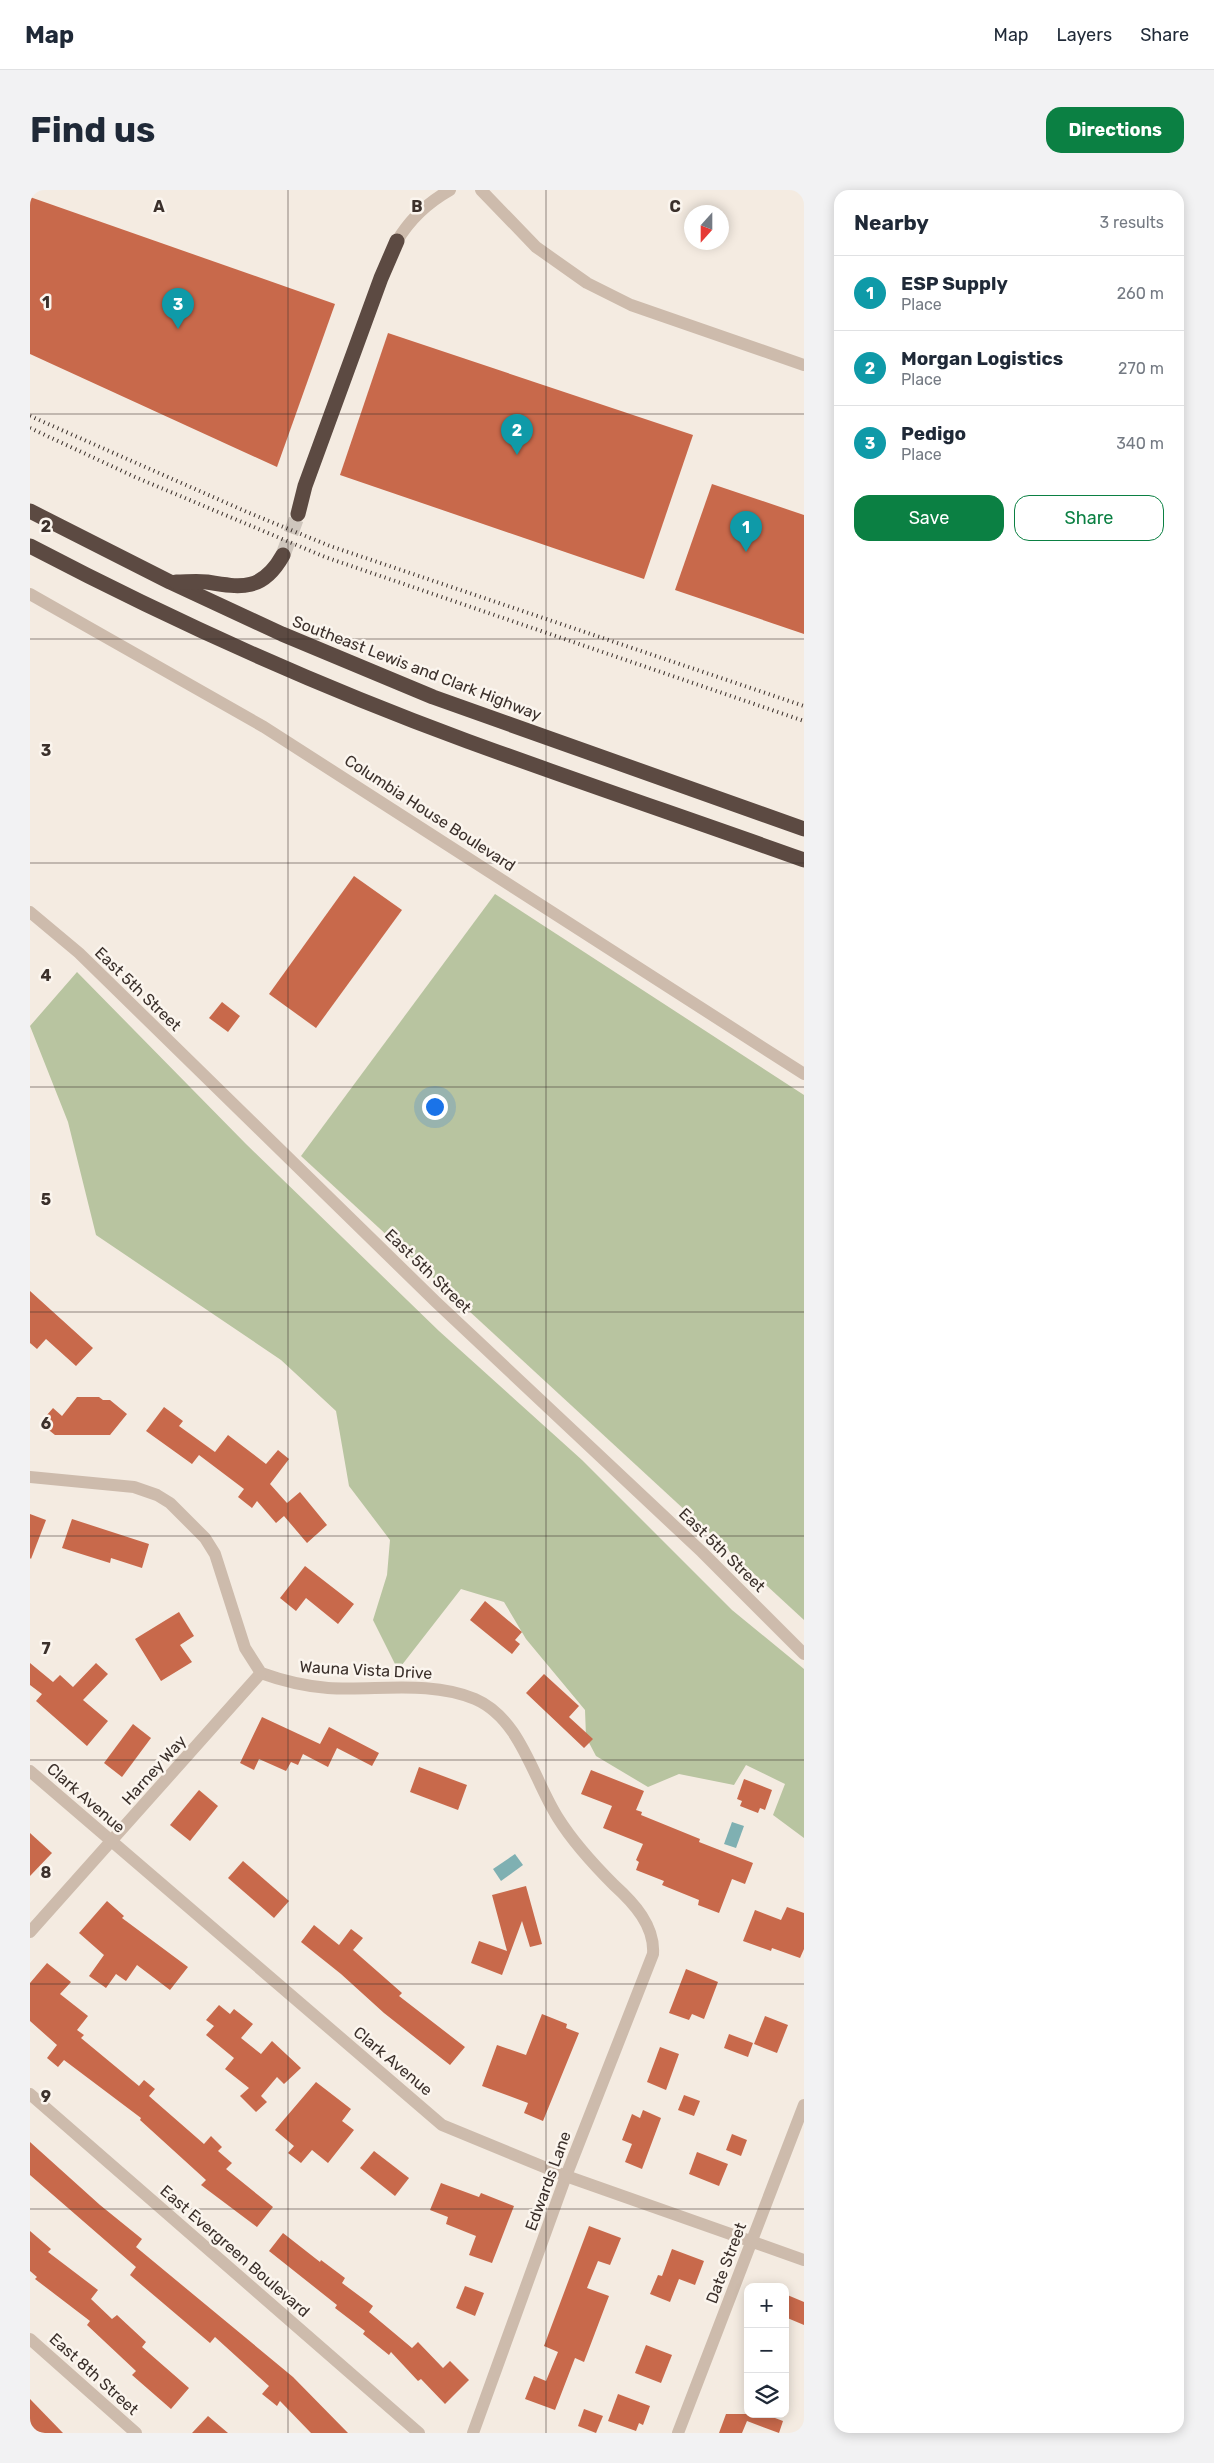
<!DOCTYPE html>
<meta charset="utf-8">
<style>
body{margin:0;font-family:Rubik,sans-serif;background:#f2f2f3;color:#1f2937}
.controls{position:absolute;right:15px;bottom:15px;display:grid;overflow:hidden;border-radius:10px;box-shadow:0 2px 12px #0003}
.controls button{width:45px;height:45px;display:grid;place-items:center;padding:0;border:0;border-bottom:1px solid #e0e1e3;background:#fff;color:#1f2937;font:25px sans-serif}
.compass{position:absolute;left:654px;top:15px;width:45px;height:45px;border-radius:50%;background:#fff;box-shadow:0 2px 12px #0003;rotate:201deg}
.you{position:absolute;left:404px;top:916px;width:18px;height:18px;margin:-12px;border:4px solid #fff;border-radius:50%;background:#1a73e8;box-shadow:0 0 0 8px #1a73e833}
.badge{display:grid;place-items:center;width:32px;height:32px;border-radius:50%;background:#0b8043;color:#fff;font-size:16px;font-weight:700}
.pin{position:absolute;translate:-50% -41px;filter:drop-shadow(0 1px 2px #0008)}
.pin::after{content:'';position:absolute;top:26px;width:18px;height:15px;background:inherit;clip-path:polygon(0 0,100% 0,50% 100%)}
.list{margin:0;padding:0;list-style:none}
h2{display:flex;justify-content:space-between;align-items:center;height:65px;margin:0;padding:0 20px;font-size:21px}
h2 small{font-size:16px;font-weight:400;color:#747a83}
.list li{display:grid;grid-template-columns:32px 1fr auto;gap:15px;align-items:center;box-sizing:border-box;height:75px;padding:0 20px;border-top:1px solid #e0e1e3}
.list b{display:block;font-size:19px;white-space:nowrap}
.list p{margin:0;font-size:16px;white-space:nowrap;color:#747a83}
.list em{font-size:16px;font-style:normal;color:#747a83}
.actions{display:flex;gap:10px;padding:15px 20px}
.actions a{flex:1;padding:11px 0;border:1px solid #0b8043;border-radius:15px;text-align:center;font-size:18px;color:#0b8043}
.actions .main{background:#0b8043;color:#fff}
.icon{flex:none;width:28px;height:28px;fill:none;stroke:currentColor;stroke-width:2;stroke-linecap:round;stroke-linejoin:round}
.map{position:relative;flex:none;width:774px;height:2243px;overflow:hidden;border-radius:15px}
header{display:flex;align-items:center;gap:30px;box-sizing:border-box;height:70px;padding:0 25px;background:#fff;border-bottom:1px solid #e0e1e3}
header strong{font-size:24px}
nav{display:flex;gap:28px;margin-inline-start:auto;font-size:18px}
.intro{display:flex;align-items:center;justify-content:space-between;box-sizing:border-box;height:120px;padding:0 30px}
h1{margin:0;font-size:35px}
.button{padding:12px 22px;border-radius:15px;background:#0b8043;color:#fff;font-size:18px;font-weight:700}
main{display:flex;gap:30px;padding:0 30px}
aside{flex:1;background:#fff;border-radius:15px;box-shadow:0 2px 12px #0003}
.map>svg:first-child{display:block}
</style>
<header>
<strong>Map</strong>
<nav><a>Map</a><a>Layers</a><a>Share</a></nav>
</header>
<div class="intro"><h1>Find us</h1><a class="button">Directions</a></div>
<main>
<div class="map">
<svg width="774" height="2243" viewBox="0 0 774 2243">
<rect width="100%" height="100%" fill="#f4ebe1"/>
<!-- green -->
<g fill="#b8c4a0">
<path d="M465,704L774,905V1430L271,966Z"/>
<path d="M47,782L216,954L409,1141L552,1270L702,1420L774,1479V1648L743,1625L755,1594L716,1575L704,1595L649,1584L618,1597L566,1566L556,1547L555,1520L496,1449L474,1412L431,1399L368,1480L343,1430L357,1385L360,1350L319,1296L306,1221L251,1170L66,1045L38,932L0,836Z"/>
</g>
<!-- water -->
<g fill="#7fb0b2">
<path d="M702,1632L714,1636L706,1658L694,1654Z"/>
<path d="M485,1664L493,1675L471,1691L463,1679Z"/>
</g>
<!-- building -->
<g fill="#c8694b">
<path d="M0,7L305,114L247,277L0,164Z"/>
<path d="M358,143L663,245L614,389L310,285Z"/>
<path d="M682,294L774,325V444L645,400Z"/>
<path d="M324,686L372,720L286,838L239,804Z"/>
<path d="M192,812L210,826L198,842L179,828Z"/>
<path d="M0,1101L63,1158L46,1176L16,1149L7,1159L0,1153Z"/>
<path d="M47,1207H69L73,1210H80L97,1224L80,1245H25L10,1233L23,1218L32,1226Z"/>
<path d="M134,1217L153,1231L149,1236L185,1262L198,1245L236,1274L248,1260L259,1269L240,1294L257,1313L270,1302L297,1335L277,1353L254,1326L246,1333L227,1311L222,1318L208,1307L214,1299L169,1265L162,1274L116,1241Z"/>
<path d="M0,1324L16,1330L1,1369L0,1368Z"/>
<path d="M42,1329L119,1354L112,1378L81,1368L80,1373L32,1358Z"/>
<path d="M275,1376L324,1414L308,1434L276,1408L266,1421L250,1408Z"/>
<path d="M455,1411L492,1442L485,1450L490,1454L482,1464L440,1430Z"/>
<path d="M149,1422L164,1446L150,1455L162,1472L131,1491L105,1449Z"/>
<path d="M0,1473L23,1492L30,1485L43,1497L66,1473L78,1484L53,1510L78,1531L57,1556L6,1511L12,1504L0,1495Z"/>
<path d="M514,1484L549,1516L539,1527L563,1549L554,1558L496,1503Z"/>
<path d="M232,1527L290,1554L299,1537L349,1563L342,1576L307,1558L298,1577L273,1564L268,1575L261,1572L256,1581L229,1569L224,1580L210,1573Z"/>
<path d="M103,1534L121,1548L92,1587L74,1573Z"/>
<path d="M389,1577L437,1595L428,1620L380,1602Z"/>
<path d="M561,1580L614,1601L606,1620L612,1622L611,1625L670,1649L669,1652L723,1673L715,1694L702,1689L689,1723L668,1715L669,1710L632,1695L634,1691L606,1680L609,1672L606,1670L613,1654L573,1638L582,1616L551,1604Z"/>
<path d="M714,1589L742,1600L735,1620L730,1618L728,1623L710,1616L712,1611L707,1609Z"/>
<path d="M169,1600L188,1616L160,1651L140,1635Z"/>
<path d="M0,1643L22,1663L0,1686Z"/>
<path d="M213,1671L259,1711L244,1728L198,1688Z"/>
<path d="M496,1696L512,1754L500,1757L492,1731L472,1785L441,1773L449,1751L477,1761L462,1705Z"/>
<path d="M77,1711L94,1726L92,1728L158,1777L140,1800L107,1775L96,1791L86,1784L76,1798L59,1786L74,1765L49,1743Z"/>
<path d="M757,1717L774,1723V1759L770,1768L742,1758L741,1761L713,1751L725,1720L751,1730Z"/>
<path d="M284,1735L309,1755L321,1739L333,1748L323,1760L372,1803L369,1806L435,1857L420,1875L354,1823L311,1784L271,1752Z"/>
<path d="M17,1773L41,1792L30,1804L58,1826L47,1840L54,1845L51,1848L109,1896L114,1890L125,1899L119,1906L174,1954L181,1946L192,1957L188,1961L202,1973L196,1979L243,2017L227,2037L171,1995L176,1990L110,1930L111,1928L34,1870L28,1877L17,1868L27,1855L0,1831V1793Z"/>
<path d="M656,1779L688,1792L674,1829L662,1824L659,1830L639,1823Z"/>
<path d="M189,1815L200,1824L204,1819L223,1834L211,1848L231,1864L242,1851L271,1878L254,1894L247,1887L231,1906L237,1912L226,1922L210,1906L219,1898L195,1879L204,1868L176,1845L184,1836L176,1830Z"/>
<path d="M512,1824L537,1834L536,1838L549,1843L513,1931L494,1923L498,1913L452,1896L467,1855L496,1865Z"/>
<path d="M735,1826L758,1835L747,1863L724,1854Z"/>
<path d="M699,1844L723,1853L718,1867L694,1858Z"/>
<path d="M630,1857L649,1864L636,1900L617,1892Z"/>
<path d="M286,1892L321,1919L312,1931L324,1940L298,1973L282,1960L271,1973L258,1963L264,1956L245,1940Z"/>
<path d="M654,1905L670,1911L664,1926L648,1920Z"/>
<path d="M613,1920L631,1928L612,1979L595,1972L602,1954L592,1950L602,1924L610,1928Z"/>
<path d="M702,1944L717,1950L711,1966L696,1960Z"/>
<path d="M0,1952L70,2015L112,2049L106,2057L263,2187L318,2243H281L250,2211L247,2216L232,2204L239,2196L185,2147L180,2153L100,2085L106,2077L0,1985Z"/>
<path d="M344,1961L379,1988L365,2006L330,1978Z"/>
<path d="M667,1962L698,1974L689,1996L659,1984Z"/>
<path d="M411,1993L449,2007L451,2003L484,2016L462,2073L439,2065L446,2046L416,2034L418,2027L400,2020Z"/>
<path d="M559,2036L591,2048L580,2075L568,2071L557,2098L579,2106L554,2172L545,2168L525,2220L495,2209L504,2186L516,2191L528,2162L514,2156Z"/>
<path d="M0,2041L21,2059L18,2062L68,2100L61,2109L82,2129L87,2125L116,2152L112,2157L159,2198L141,2219L102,2185L106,2181L57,2135L60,2131L5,2089L7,2087L0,2081Z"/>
<path d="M253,2043L290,2072L291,2070L315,2088L312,2093L343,2116L339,2122L382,2158L388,2152L413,2178L420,2171L439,2190L415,2214L391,2189L388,2191L361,2162L359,2165L333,2144L335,2141L305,2118L307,2115L239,2061Z"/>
<path d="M642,2059L674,2071L665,2095L649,2089L640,2112L620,2104L628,2085L632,2086Z"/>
<path d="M435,2096L454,2103L445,2126L426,2118Z"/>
<path d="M755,2104L774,2112V2135L755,2127Z"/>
<path d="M616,2155L642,2165L631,2193L605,2183Z"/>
<path d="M588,2204L620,2216L613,2235L609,2233L606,2241L578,2231Z"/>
<path d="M0,2209L33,2243H0Z"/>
<path d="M554,2219L573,2226L566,2243L548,2236Z"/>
<path d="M696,2224H747L745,2228L753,2231L749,2243L717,2231L712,2243H689Z"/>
<path d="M178,2226L198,2243H162Z"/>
</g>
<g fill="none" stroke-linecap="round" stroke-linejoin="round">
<!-- highway-tunnel -->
<path stroke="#cfc6bd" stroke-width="15" stroke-dasharray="15 8" stroke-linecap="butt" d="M253,365L268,324"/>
<!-- minor -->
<g stroke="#cdbbac" stroke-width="12">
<path d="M451,0L506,57L557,93L601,115L774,175"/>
<path d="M367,51C380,29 397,13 420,0"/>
<path d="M0,404L234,537L774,884"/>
<path d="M0,722L49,763L406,1112L672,1362L774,1464"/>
<path d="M0,1287L104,1297L127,1305L140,1313L175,1348L185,1364L215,1458L231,1483C253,1491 274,1496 298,1498C346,1501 399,1490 445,1509C491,1529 503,1589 528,1628C543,1652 564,1675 584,1695C604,1713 625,1736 623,1764L536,1986L443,2243"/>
<path d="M0,1581L412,1935L536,1986L774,2070"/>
<path d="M0,1742L231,1483"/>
<path d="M0,1904L389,2243"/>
<path d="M0,2149L106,2243"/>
<path d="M648,2243L774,1915"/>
</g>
<!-- highway -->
<g stroke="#5c4a42" stroke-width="15">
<path d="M0,321L140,392L252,444L403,507L774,639"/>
<path d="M268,324L275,296L351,88L367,51"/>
<path d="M0,356C141,430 288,496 437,551C549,592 662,630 774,670"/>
<path d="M146,392C156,392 167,391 177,392C212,398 233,401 253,365"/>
</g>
<!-- rail -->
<g stroke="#3b302b" stroke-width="4" stroke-dasharray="1 4" stroke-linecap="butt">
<path d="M0,226L217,322L300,356L774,516"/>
<path d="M0,238L105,287L295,367L774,531"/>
</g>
</g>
<!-- grid -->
<path fill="none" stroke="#3b302b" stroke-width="1" stroke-opacity="0.55" d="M258,0V2243M516,0V2243M0,224H774M0,449H774M0,673H774M0,897H774M0,1122H774M0,1346H774M0,1570H774M0,1794H774M0,2019H774"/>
<g text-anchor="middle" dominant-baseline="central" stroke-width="5" stroke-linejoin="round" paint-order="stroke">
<!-- street labels -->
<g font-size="16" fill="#3b302b" stroke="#fbf5ee">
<text transform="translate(387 478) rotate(21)">Southeast Lewis and Clark Highway</text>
<text transform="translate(400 623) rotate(33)">Columbia House Boulevard</text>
<text transform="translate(108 799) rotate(44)">East 5th Street</text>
<text transform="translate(398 1081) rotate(44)">East 5th Street</text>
<text transform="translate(692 1360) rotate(44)">East 5th Street</text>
<text transform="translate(336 1480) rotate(3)">Wauna Vista Drive</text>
<text transform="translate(124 1580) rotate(-48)">Harney Way</text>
<text transform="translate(56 1608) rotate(41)">Clark Avenue</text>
<text transform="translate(363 1871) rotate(40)">Clark Avenue</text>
<text transform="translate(518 1991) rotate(-70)">Edwards Lane</text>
<text transform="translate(205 2061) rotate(41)">East Evergreen Boulevard</text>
<text transform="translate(696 2073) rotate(-69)">Date Street</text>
<text transform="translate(64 2184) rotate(42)">East 8th Street</text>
</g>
</g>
<g font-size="16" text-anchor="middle" font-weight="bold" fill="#3b302b" stroke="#fbf5ee" stroke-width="5" stroke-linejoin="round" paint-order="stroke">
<text x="129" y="22">A</text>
<text x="387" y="22">B</text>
<text x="645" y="22">C</text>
<text x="16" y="118">1</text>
<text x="16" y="342">2</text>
<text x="16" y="566">3</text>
<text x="16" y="791">4</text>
<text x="16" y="1015">5</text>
<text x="16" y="1239">6</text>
<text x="16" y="1464">7</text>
<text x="16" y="1688">8</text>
<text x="16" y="1912">9</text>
</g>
</svg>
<div class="controls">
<button>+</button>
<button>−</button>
<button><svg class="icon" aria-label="layers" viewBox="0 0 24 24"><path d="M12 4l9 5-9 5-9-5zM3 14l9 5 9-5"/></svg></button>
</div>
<svg class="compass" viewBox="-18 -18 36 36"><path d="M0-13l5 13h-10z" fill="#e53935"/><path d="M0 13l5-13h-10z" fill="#747a83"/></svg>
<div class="you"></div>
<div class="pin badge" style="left:716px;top:362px;background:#0f9aa8">1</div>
<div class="pin badge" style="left:487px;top:265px;background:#0f9aa8">2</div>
<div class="pin badge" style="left:148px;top:139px;background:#0f9aa8">3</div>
</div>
<aside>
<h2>Nearby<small>3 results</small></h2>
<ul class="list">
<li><span class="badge" style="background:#0f9aa8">1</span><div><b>ESP Supply</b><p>Place</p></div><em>260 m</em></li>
<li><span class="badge" style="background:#0f9aa8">2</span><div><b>Morgan Logistics</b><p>Place</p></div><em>270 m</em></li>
<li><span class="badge" style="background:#0f9aa8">3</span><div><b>Pedigo</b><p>Place</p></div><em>340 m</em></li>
</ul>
<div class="actions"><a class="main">Save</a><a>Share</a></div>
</aside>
</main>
